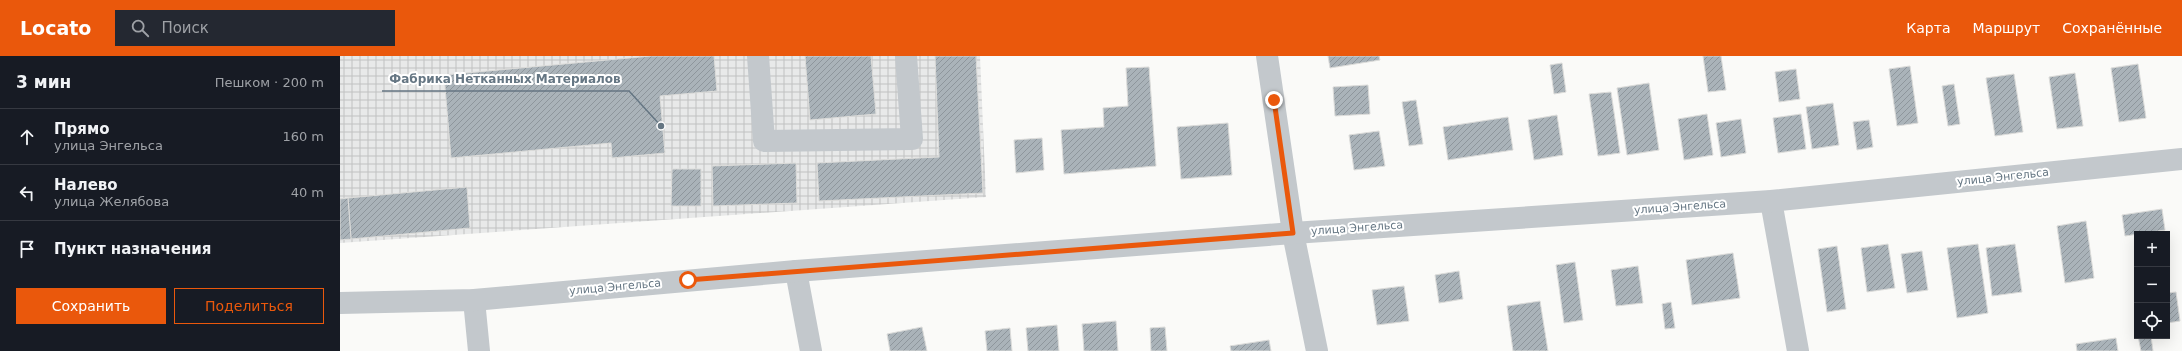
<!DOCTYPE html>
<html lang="ru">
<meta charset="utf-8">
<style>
body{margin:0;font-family:"DejaVu Sans",sans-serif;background:#242831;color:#f1f3f6}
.controls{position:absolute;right:12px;bottom:12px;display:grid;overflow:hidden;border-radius:0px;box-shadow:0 4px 16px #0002}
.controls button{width:36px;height:36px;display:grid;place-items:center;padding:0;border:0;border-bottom:1px solid #363941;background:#171b24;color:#f1f3f6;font:20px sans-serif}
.stop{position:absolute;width:12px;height:12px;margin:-9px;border:3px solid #ea580c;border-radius:50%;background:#fff}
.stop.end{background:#ea580c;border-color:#fff;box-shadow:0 1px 4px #0008}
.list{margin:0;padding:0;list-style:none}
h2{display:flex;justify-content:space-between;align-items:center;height:52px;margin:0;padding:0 16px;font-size:17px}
h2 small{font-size:13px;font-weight:400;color:#9ea1a6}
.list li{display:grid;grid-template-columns:26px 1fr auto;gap:12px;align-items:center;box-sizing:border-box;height:56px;padding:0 16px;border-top:1px solid #363941}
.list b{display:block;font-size:15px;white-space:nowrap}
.list p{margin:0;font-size:13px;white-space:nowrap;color:#9ea1a6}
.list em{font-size:13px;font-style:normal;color:#9ea1a6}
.actions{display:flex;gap:8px;padding:12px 16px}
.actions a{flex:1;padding:9px 0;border:1px solid #ea580c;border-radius:0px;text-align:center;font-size:14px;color:#ea580c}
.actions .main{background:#ea580c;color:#fff}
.icon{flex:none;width:22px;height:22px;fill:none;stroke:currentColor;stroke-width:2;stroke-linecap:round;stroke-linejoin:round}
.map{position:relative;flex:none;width:1842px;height:295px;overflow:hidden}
header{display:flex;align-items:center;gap:24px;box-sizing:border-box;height:56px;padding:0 20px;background:#ea580c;color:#fff}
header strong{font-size:19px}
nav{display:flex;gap:22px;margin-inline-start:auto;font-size:14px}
.search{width:280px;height:36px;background:#242831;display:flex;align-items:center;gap:10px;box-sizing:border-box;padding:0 14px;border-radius:0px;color:#9ea1a6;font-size:15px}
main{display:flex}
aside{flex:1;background:#171b24}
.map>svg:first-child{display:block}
</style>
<header>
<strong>Locato</strong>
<div class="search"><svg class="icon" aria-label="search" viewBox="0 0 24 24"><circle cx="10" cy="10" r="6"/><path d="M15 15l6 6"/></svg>Поиск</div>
<nav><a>Карта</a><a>Маршрут</a><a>Сохранённые</a></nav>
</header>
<main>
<aside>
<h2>3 мин<small>Пешком · 200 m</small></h2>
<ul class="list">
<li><svg class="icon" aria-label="ahead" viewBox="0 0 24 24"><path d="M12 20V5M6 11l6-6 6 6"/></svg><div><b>Прямо</b><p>улица Энгельса</p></div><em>160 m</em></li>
<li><svg class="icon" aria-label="left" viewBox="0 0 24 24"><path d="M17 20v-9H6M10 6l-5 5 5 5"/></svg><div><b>Налево</b><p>улица Желябова</p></div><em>40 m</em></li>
<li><svg class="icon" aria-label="arrive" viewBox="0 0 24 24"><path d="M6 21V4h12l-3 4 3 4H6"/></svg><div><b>Пункт назначения</b></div></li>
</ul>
<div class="actions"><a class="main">Сохранить</a><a>Поделиться</a></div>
</aside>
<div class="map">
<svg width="1842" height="295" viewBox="0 0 1842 295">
<defs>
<pattern id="industrial-grid" width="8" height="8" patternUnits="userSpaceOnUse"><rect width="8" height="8" fill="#e8e9e9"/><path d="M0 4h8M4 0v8" fill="none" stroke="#c0c1c2"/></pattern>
<pattern id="building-hatch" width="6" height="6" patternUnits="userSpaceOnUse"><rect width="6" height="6" fill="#aab3b9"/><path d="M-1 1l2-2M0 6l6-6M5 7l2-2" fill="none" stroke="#8e969c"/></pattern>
</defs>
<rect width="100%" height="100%" fill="#fafaf8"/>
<!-- industrial -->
<path fill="url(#industrial-grid)" d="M0,0H640L646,141L0,187Z"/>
<!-- building -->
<g fill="url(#building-hatch)" stroke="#dcdcda">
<path d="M311,0H374L377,35L320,40L325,97L272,102L271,87L111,102L104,19Z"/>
<path d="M465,0H531L536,58L470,64Z"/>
<path d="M595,0H636L643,137L479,145L477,107L599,101Z"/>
<path d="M988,0H1039L1040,4L990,12Z"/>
<path d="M1363,0H1381L1386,34L1368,36Z"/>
<path d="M1222,7L1226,36L1214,38L1210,9Z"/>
<path d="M1798,8L1806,62L1779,66L1771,12Z"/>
<path d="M1570,10L1578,67L1557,70L1549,13Z"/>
<path d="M809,11L816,110L724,118L721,74L764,71L763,52L788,50L786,12Z"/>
<path d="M1456,13L1460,43L1439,46L1435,16Z"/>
<path d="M1735,17L1743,70L1717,73L1709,21Z"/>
<path d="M1674,18L1683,76L1655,80L1646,22Z"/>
<path d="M1309,27L1319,94L1287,99L1277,32Z"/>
<path d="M1614,28L1620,68L1608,70L1602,30Z"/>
<path d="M1028,29L1030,58L995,60L993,31Z"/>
<path d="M1271,36L1280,97L1258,100L1249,38Z"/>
<path d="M1076,44L1083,88L1069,90L1062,46Z"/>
<path d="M1493,47L1499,89L1472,93L1466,51Z"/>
<path d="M1367,58L1373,99L1344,104L1338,63Z"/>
<path d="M1461,58L1466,93L1438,97L1433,62Z"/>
<path d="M1217,59L1223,99L1194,104L1188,64Z"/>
<path d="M1168,61L1173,94L1108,104L1103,71Z"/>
<path d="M1401,63L1406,97L1381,101L1376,67Z"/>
<path d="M1529,64L1533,91L1517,94L1513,66Z"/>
<path d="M888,67L892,119L841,123L837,71Z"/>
<path d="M1039,75L1045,110L1014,114L1009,79Z"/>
<path d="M702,82L704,114L676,117L674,84Z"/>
<path d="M456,107L457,147L373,150L372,110Z"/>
<path d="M332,113H361V150H331Z"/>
<path d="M127,131L130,172L11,183L8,142Z"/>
<path d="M8,142L11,183L0,184V143Z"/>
<path d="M1822,153L1825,174L1785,180L1782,159Z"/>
<path d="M1746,165L1754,222L1725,227L1717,170Z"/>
<path d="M1548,188L1555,232L1527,236L1521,192Z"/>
<path d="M1638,188L1648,257L1617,262L1607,192Z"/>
<path d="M1675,188L1682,236L1652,240L1646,192Z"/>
<path d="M1497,190L1506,253L1487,256L1478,193Z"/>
<path d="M1582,195L1588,234L1567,237L1561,198Z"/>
<path d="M1393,197L1400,242L1352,249L1346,204Z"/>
<path d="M1235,206L1243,264L1224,267L1216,209Z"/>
<path d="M1298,210L1303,247L1276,250L1271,214Z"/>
<path d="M1119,215L1123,243L1099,247L1095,219Z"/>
<path d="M1064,230L1069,265L1037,269L1032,234Z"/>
<path d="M1836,236L1840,265L1827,267V237Z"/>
<path d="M1200,245L1208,295H1173L1167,250Z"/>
<path d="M1331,246L1335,272L1325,273L1322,248Z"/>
<path d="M776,265L778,295H744L742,268Z"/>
<path d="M717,269L719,295H688L686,272Z"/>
<path d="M582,271L587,295H550L547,278Z"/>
<path d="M825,271L827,295H811L810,272Z"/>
<path d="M670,272L672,295H647L645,275Z"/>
<path d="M1798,280H1811L1813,295H1801Z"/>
<path d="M1776,282L1778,295H1737L1736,288Z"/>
<path d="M929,284L931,295H891L890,290Z"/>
</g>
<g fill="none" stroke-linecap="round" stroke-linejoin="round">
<!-- minor -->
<g stroke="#c3c8cc" stroke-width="22">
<path d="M418,0L424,85L572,83L566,0"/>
<path d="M927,0L953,177L977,295"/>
<path d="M1431,145L1458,295"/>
<path d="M456,215L471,295"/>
<path d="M134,244L139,295"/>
<path d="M0,247L134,244L456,215L953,177L1431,145L1842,103"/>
</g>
</g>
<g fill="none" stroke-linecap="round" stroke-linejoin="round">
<!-- route -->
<path stroke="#ea580c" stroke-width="5" d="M348,224L953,177L934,44"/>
</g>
<g text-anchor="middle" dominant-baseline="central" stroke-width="4" stroke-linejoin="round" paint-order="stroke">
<!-- street labels -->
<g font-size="11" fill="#657683" stroke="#fff">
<text transform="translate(1663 121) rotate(-6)">улица Энгельса</text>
<text transform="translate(1340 151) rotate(-4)">улица Энгельса</text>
<text transform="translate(1017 172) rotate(-4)">улица Энгельса</text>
<text transform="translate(275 231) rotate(-5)">улица Энгельса</text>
</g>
</g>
<!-- callouts -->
<path fill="none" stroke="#657683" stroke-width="1.5" d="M321 70L289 35H42"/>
<circle fill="#657683" stroke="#fff" stroke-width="1.5" cx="321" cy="70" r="4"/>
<g font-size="12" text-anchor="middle" font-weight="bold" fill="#657683" stroke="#fff" stroke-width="4" stroke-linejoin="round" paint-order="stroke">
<text x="165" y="27">Фабрика Нетканных Материалов</text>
</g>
</svg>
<div class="controls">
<button>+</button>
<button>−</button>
<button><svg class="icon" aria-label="locate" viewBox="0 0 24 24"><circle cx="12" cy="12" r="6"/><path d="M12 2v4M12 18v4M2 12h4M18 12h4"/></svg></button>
</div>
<div class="stop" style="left:348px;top:224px"></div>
<div class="stop end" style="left:934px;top:44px"></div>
</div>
</main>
